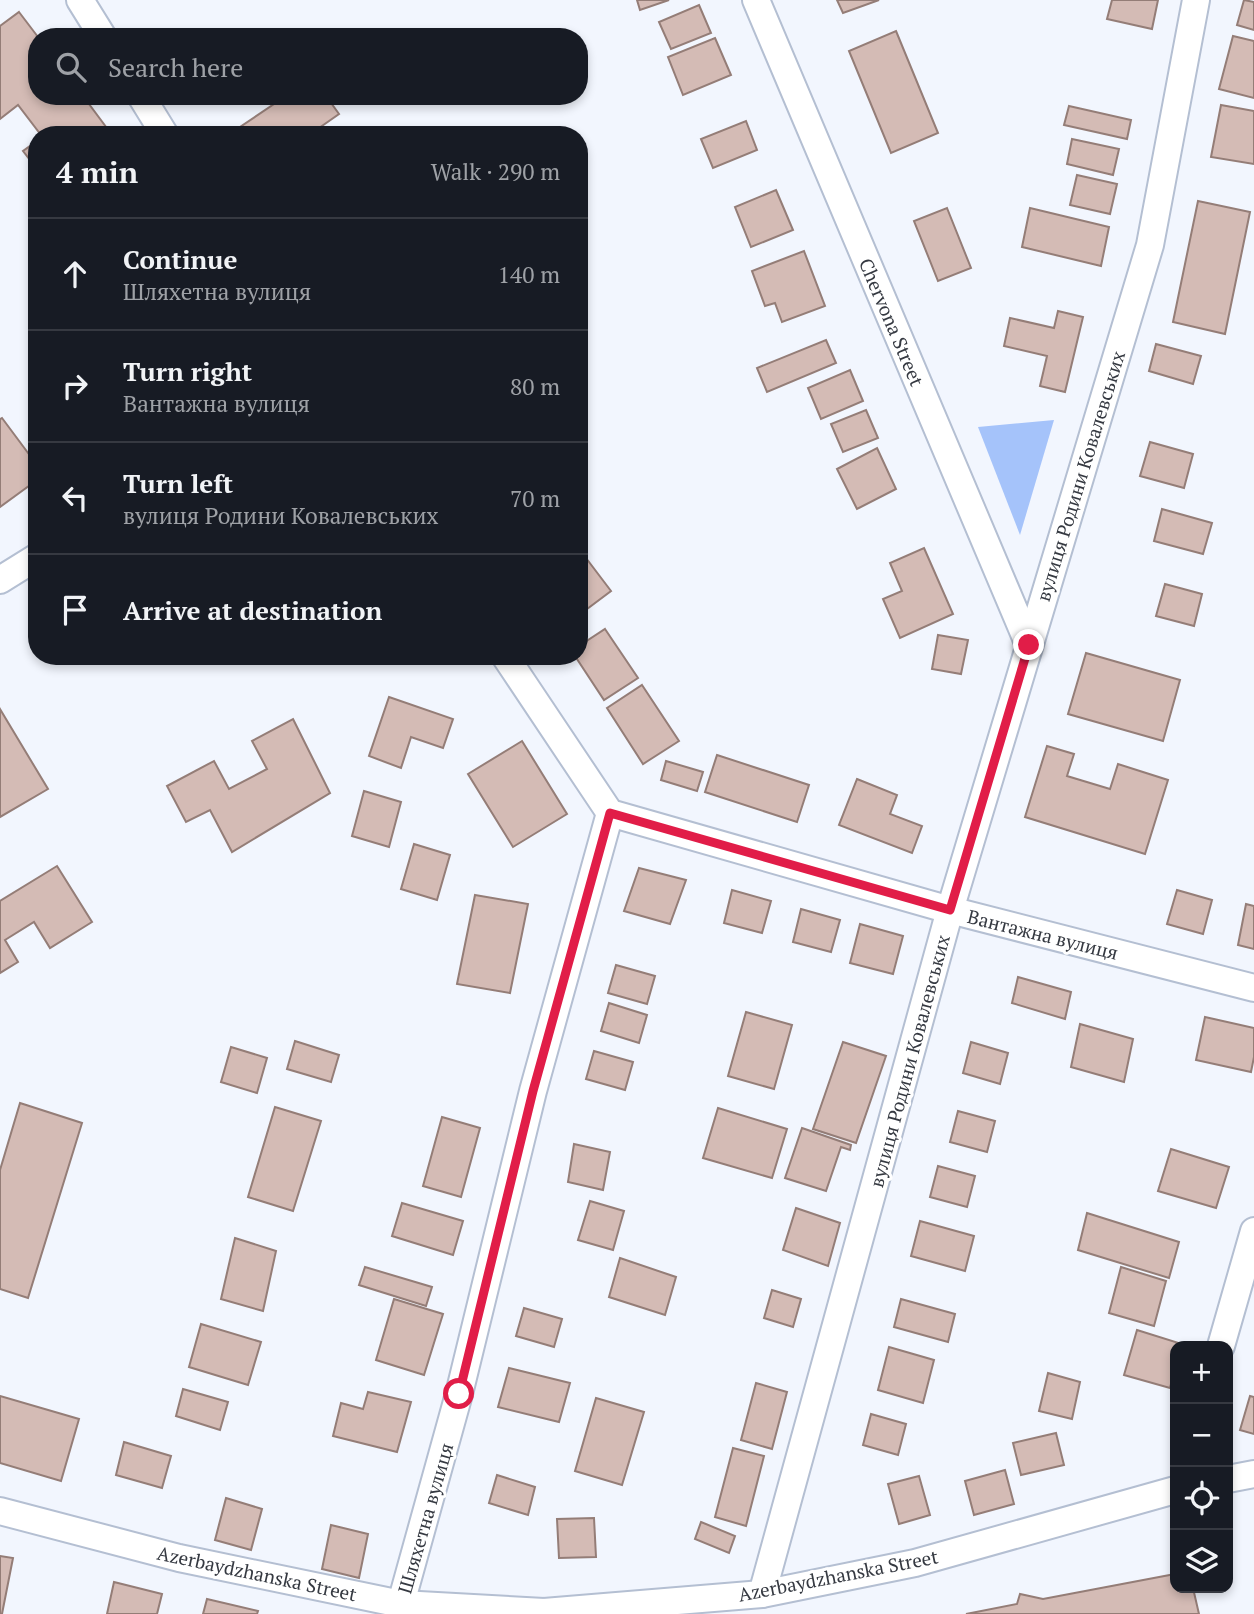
<!DOCTYPE html>
<meta charset="utf-8">
<style>
body{margin:0;font-family:"PT Serif",serif;background:#242831;color:#f1f3f6}
.controls{position:absolute;right:21px;bottom:21px;display:grid;overflow:hidden;border-radius:14px;box-shadow:0 4px 10px #0003}
.controls button{width:63px;height:63px;display:grid;place-items:center;padding:0;border:0;border-bottom:2px solid #363941;background:#171b24;color:#f1f3f6;font:35px sans-serif}
.stop{position:absolute;width:21px;height:21px;margin:-16px;border:5px solid #e11d48;border-radius:50%;background:#fff}
.stop.end{background:#e11d48;border-color:#fff;box-shadow:0 2px 7px #0008}
.list{margin:0;padding:0;list-style:none}
h2{display:flex;justify-content:space-between;align-items:center;height:91px;margin:0;padding:0 28px;font-size:30px}
h2 small{font-size:23px;font-weight:400;color:#9ea1a6}
.list li{display:grid;grid-template-columns:46px 1fr auto;gap:21px;align-items:center;box-sizing:border-box;height:112px;padding:0 28px;border-top:2px solid #363941}
.list b{display:block;font-size:26px;white-space:nowrap}
.list p{margin:0;font-size:23px;white-space:nowrap;color:#9ea1a6}
.list em{font-size:23px;font-style:normal;color:#9ea1a6}
.icon{flex:none;width:38px;height:38px;fill:none;stroke:currentColor;stroke-width:2;stroke-linecap:round;stroke-linejoin:round}
.map{position:relative;flex:none;width:1254px;height:1614px;overflow:hidden}
.search{position:absolute;background:#171b24;box-shadow:0 4px 10px #0003;left:28px;top:28px;width:560px;height:77px;display:flex;align-items:center;gap:18px;box-sizing:border-box;padding:0 24px;border-radius:28px;color:#9ea1a6;font-size:26px}
.panel{position:absolute;background:#171b24;box-shadow:0 4px 10px #0003;left:28px;top:126px;width:560px;height:539px;border-radius:28px}
.map>svg:first-child{display:block}
</style>
<div class="map">
<svg width="1254" height="1614" viewBox="0 0 1254 1614">
<rect width="100%" height="100%" fill="#f2f6fe"/>
<!-- green -->
<path fill="#a5c3fa" d="M1054,420L1020,535L978,427Z"/>
<!-- building -->
<g fill="#d4bbb5" stroke="#947d77" stroke-width="2">
<path d="M637,0H669L640,10Z"/>
<path d="M837,0H879L843,13Z"/>
<path d="M1112,0H1158L1152,29L1107,19Z"/>
<path d="M1244,0L1254,2V30L1237,25Z"/>
<path d="M699,5L711,33L671,49L659,22Z"/>
<path d="M19,12L38,37L37,96H83L112,135H41L18,105L0,119V26Z"/>
<path d="M896,31L938,133L891,153L849,51Z"/>
<path d="M1233,36L1254,41V98L1219,89Z"/>
<path d="M715,38L731,75L683,95L668,57Z"/>
<path d="M286,96H326L339,114L309,135L231,133Z"/>
<path d="M1221,105L1254,111V164L1211,157Z"/>
<path d="M1069,106L1131,120L1127,139L1064,125Z"/>
<path d="M746,121L757,150L713,168L701,139Z"/>
<path d="M1072,139L1119,149L1113,175L1067,164Z"/>
<path d="M37,141V169L23,151Z"/>
<path d="M1077,175L1117,184L1110,214L1070,205Z"/>
<path d="M776,190L793,230L751,247L735,207Z"/>
<path d="M1198,201L1250,212L1225,334L1173,322Z"/>
<path d="M947,208L971,268L938,281L914,221Z"/>
<path d="M1030,208L1109,227L1101,266L1022,247Z"/>
<path d="M804,251L825,306L782,322L775,303L765,306L752,271Z"/>
<path d="M1058,311L1083,317L1065,392L1040,386L1047,356L1004,346L1010,318L1054,328Z"/>
<path d="M826,340L836,363L767,392L757,368Z"/>
<path d="M1156,344L1201,356L1193,384L1149,371Z"/>
<path d="M850,370L863,401L821,419L808,388Z"/>
<path d="M866,410L878,438L843,452L831,424Z"/>
<path d="M2,418L37,465V480L0,507V419Z"/>
<path d="M1150,442L1193,454L1184,488L1140,476Z"/>
<path d="M877,448L896,489L857,509L837,469Z"/>
<path d="M1162,509L1212,523L1203,554L1154,541Z"/>
<path d="M924,548L953,614L900,638L883,599L902,591L890,563Z"/>
<path d="M586,558L611,591L579,615V563Z"/>
<path d="M1165,584L1202,594L1194,626L1156,616Z"/>
<path d="M605,629L638,678L604,700L575,656H579V646Z"/>
<path d="M938,635L968,640L961,674L932,669Z"/>
<path d="M1086,653L1180,680L1163,741L1068,714Z"/>
<path d="M642,685L679,741L643,764L607,708Z"/>
<path d="M389,697L453,719L443,748L411,737L401,768L369,756Z"/>
<path d="M0,709L48,789L0,817Z"/>
<path d="M293,719L330,793L232,852L210,810L186,822L167,786L214,761L229,789L267,769L252,741Z"/>
<path d="M522,741L567,814L513,847L468,774Z"/>
<path d="M1047,746L1074,754L1067,776L1110,789L1118,764L1168,780L1145,854L1025,817Z"/>
<path d="M717,755L809,785L797,822L705,792Z"/>
<path d="M666,761L703,772L697,791L661,780Z"/>
<path d="M857,779L897,795L890,814L922,826L912,853L839,825Z"/>
<path d="M364,791L401,802L389,847L352,836Z"/>
<path d="M414,844L450,855L437,900L401,889Z"/>
<path d="M57,866L92,922L50,948L34,922L5,940L18,962L0,973V901Z"/>
<path d="M639,868L686,880L670,924L624,911Z"/>
<path d="M732,890L771,901L762,933L724,923Z"/>
<path d="M1177,890L1212,900L1203,934L1167,924Z"/>
<path d="M475,895L528,904L510,993L457,984Z"/>
<path d="M1246,904L1254,906V949L1238,945Z"/>
<path d="M801,909L840,920L831,952L793,942Z"/>
<path d="M860,924L903,936L893,974L850,963Z"/>
<path d="M616,965L655,976L647,1004L608,993Z"/>
<path d="M1018,977L1071,992L1065,1019L1012,1003Z"/>
<path d="M609,1003L647,1015L639,1043L601,1031Z"/>
<path d="M746,1012L792,1025L774,1089L728,1076Z"/>
<path d="M1205,1017L1254,1028V1057L1251,1072L1196,1060Z"/>
<path d="M1080,1024L1133,1039L1124,1082L1071,1067Z"/>
<path d="M295,1041L339,1055L331,1082L287,1069Z"/>
<path d="M843,1042L886,1056L856,1143L813,1129Z"/>
<path d="M971,1042L1008,1053L1000,1084L963,1073Z"/>
<path d="M231,1047L267,1058L257,1093L221,1082Z"/>
<path d="M594,1051L633,1062L625,1090L586,1079Z"/>
<path d="M20,1103L82,1123L28,1298L0,1289V1170Z"/>
<path d="M275,1107L321,1121L293,1211L248,1197Z"/>
<path d="M718,1108L787,1129L772,1178L703,1158Z"/>
<path d="M958,1111L995,1121L987,1152L950,1142Z"/>
<path d="M442,1117L480,1128L461,1197L423,1186Z"/>
<path d="M802,1128L851,1145L850,1150L841,1147L826,1191L785,1178Z"/>
<path d="M574,1144L610,1152L603,1190L568,1182Z"/>
<path d="M1171,1149L1229,1167L1216,1208L1158,1191Z"/>
<path d="M938,1166L975,1176L967,1207L930,1197Z"/>
<path d="M590,1201L624,1211L613,1250L578,1240Z"/>
<path d="M402,1203L463,1221L453,1255L392,1236Z"/>
<path d="M796,1208L840,1223L828,1266L783,1250Z"/>
<path d="M1087,1213L1179,1242L1169,1278L1078,1250Z"/>
<path d="M920,1221L974,1236L965,1271L911,1256Z"/>
<path d="M235,1238L276,1251L263,1311L221,1299Z"/>
<path d="M620,1258L676,1277L665,1315L609,1297Z"/>
<path d="M365,1267L432,1287L426,1306L359,1285Z"/>
<path d="M1121,1267L1166,1281L1154,1326L1109,1313Z"/>
<path d="M772,1290L801,1299L793,1327L764,1318Z"/>
<path d="M394,1299L443,1314L424,1375L376,1360Z"/>
<path d="M901,1299L955,1314L948,1342L894,1327Z"/>
<path d="M524,1308L562,1319L554,1347L516,1336Z"/>
<path d="M201,1324L261,1342L248,1385L189,1367Z"/>
<path d="M1137,1330L1182,1344L1181,1346H1175V1368L1170,1388L1124,1375Z"/>
<path d="M889,1347L934,1360L923,1403L878,1390Z"/>
<path d="M509,1368L570,1383L559,1422L498,1407Z"/>
<path d="M1048,1373L1080,1382L1072,1419L1039,1411Z"/>
<path d="M756,1383L787,1392L772,1449L741,1440Z"/>
<path d="M183,1389L228,1402L220,1430L176,1416Z"/>
<path d="M368,1392L411,1402L397,1452L333,1436L341,1403L363,1409Z"/>
<path d="M0,1396L79,1419L61,1481L0,1463Z"/>
<path d="M1250,1396L1254,1397V1434L1240,1430Z"/>
<path d="M596,1398L644,1412L622,1485L575,1471Z"/>
<path d="M871,1414L906,1424L898,1455L863,1445Z"/>
<path d="M1056,1433L1064,1465L1021,1475L1013,1443Z"/>
<path d="M124,1442L171,1456L162,1488L116,1475Z"/>
<path d="M733,1448L764,1456L746,1526L715,1517Z"/>
<path d="M1005,1470L1014,1504L974,1515L965,1481Z"/>
<path d="M497,1475L535,1487L528,1515L489,1503Z"/>
<path d="M919,1476L930,1515L899,1524L888,1484Z"/>
<path d="M226,1498L262,1509L251,1550L215,1540Z"/>
<path d="M594,1518L596,1557L559,1558L557,1519Z"/>
<path d="M701,1522L735,1536L729,1553L695,1539Z"/>
<path d="M331,1525L368,1534L359,1578L322,1569Z"/>
<path d="M0,1556L13,1558L2,1614H0Z"/>
<path d="M1175,1574V1588H1193L1199,1614H966L1017,1604L1020,1594L1043,1599Z"/>
<path d="M114,1582L162,1594L157,1614H107Z"/>
<path d="M207,1599L258,1611L257,1614H203Z"/>
</g>
<g fill="none" stroke-linecap="round" stroke-linejoin="round">
<defs>
<g id="street">
<path d="M80,0L103,37"/>
<path d="M756,0L1029,645"/>
<path d="M141,96L165,135"/>
<path d="M0,580L37,557"/>
<path d="M505,656L610,813L950,910L1254,988"/>
<path d="M1221,1346L1254,1231"/>
<path d="M1228,1479L1254,1474"/>
<path d="M0,1511L179,1558L401,1604L544,1612L762,1594L915,1563L1175,1490"/>
<path d="M762,1594L950,910L1150,245L1196,0"/>
<path d="M398,1614L459,1394L533,1091L610,813"/>
</g>
</defs>
<!-- street casing -->
<use href="#street" stroke="#b4bfd2" stroke-width="30"/>
<!-- street -->
<use href="#street" stroke="#fff" stroke-width="26"/>
</g>
<g fill="none" stroke-linecap="round" stroke-linejoin="round">
<!-- route -->
<path stroke="#e11d48" stroke-width="9" d="M459,1394L533,1091L610,813L950,910L1029,645"/>
</g>
<g text-anchor="middle" dominant-baseline="central" stroke-width="6" stroke-linejoin="round" paint-order="stroke">
<!-- street labels -->
<g font-size="19" fill="#353941" stroke="#fff">
<text transform="translate(892 322) rotate(67)">Chervona Street</text>
<text transform="translate(1080 476) rotate(-73)">вулиця Родини Ковалевських</text>
<text transform="translate(1043 934) rotate(14)">Вантажна вулиця</text>
<text transform="translate(909 1061) rotate(-75)">вулиця Родини Ковалевських</text>
<text transform="translate(425 1518) rotate(-74)">Шляхетна вулиця</text>
<text transform="translate(257 1573) rotate(12)">Azerbaydzhanska Street</text>
<text transform="translate(838 1575) rotate(-11)">Azerbaydzhanska Street</text>
</g>
</g>
</svg>
<div class="controls">
<button>+</button>
<button>−</button>
<button><svg class="icon" aria-label="locate" viewBox="0 0 24 24"><circle cx="12" cy="12" r="6"/><path d="M12 2v4M12 18v4M2 12h4M18 12h4"/></svg></button>
<button><svg class="icon" aria-label="layers" viewBox="0 0 24 24"><path d="M12 4l9 5-9 5-9-5zM3 14l9 5 9-5"/></svg></button>
</div>
<div class="stop" style="left:459px;top:1394px"></div>
<div class="stop end" style="left:1029px;top:645px"></div>
<div class="search"><svg class="icon" aria-label="search" viewBox="0 0 24 24"><circle cx="10" cy="10" r="6"/><path d="M15 15l6 6"/></svg>Search here</div>
<section class="panel">
<h2>4 min<small>Walk · 290 m</small></h2>
<ul class="list">
<li><svg class="icon" aria-label="ahead" viewBox="0 0 24 24"><path d="M12 20V5M6 11l6-6 6 6"/></svg><div><b>Continue</b><p>Шляхетна вулиця</p></div><em>140 m</em></li>
<li><svg class="icon" aria-label="right" viewBox="0 0 24 24"><path d="M7 20v-9h11M14 6l5 5-5 5"/></svg><div><b>Turn right</b><p>Вантажна вулиця</p></div><em>80 m</em></li>
<li><svg class="icon" aria-label="left" viewBox="0 0 24 24"><path d="M17 20v-9H6M10 6l-5 5 5 5"/></svg><div><b>Turn left</b><p>вулиця Родини Ковалевських</p></div><em>70 m</em></li>
<li><svg class="icon" aria-label="arrive" viewBox="0 0 24 24"><path d="M6 21V4h12l-3 4 3 4H6"/></svg><div><b>Arrive at destination</b></div></li>
</ul>
</section>
</div>
